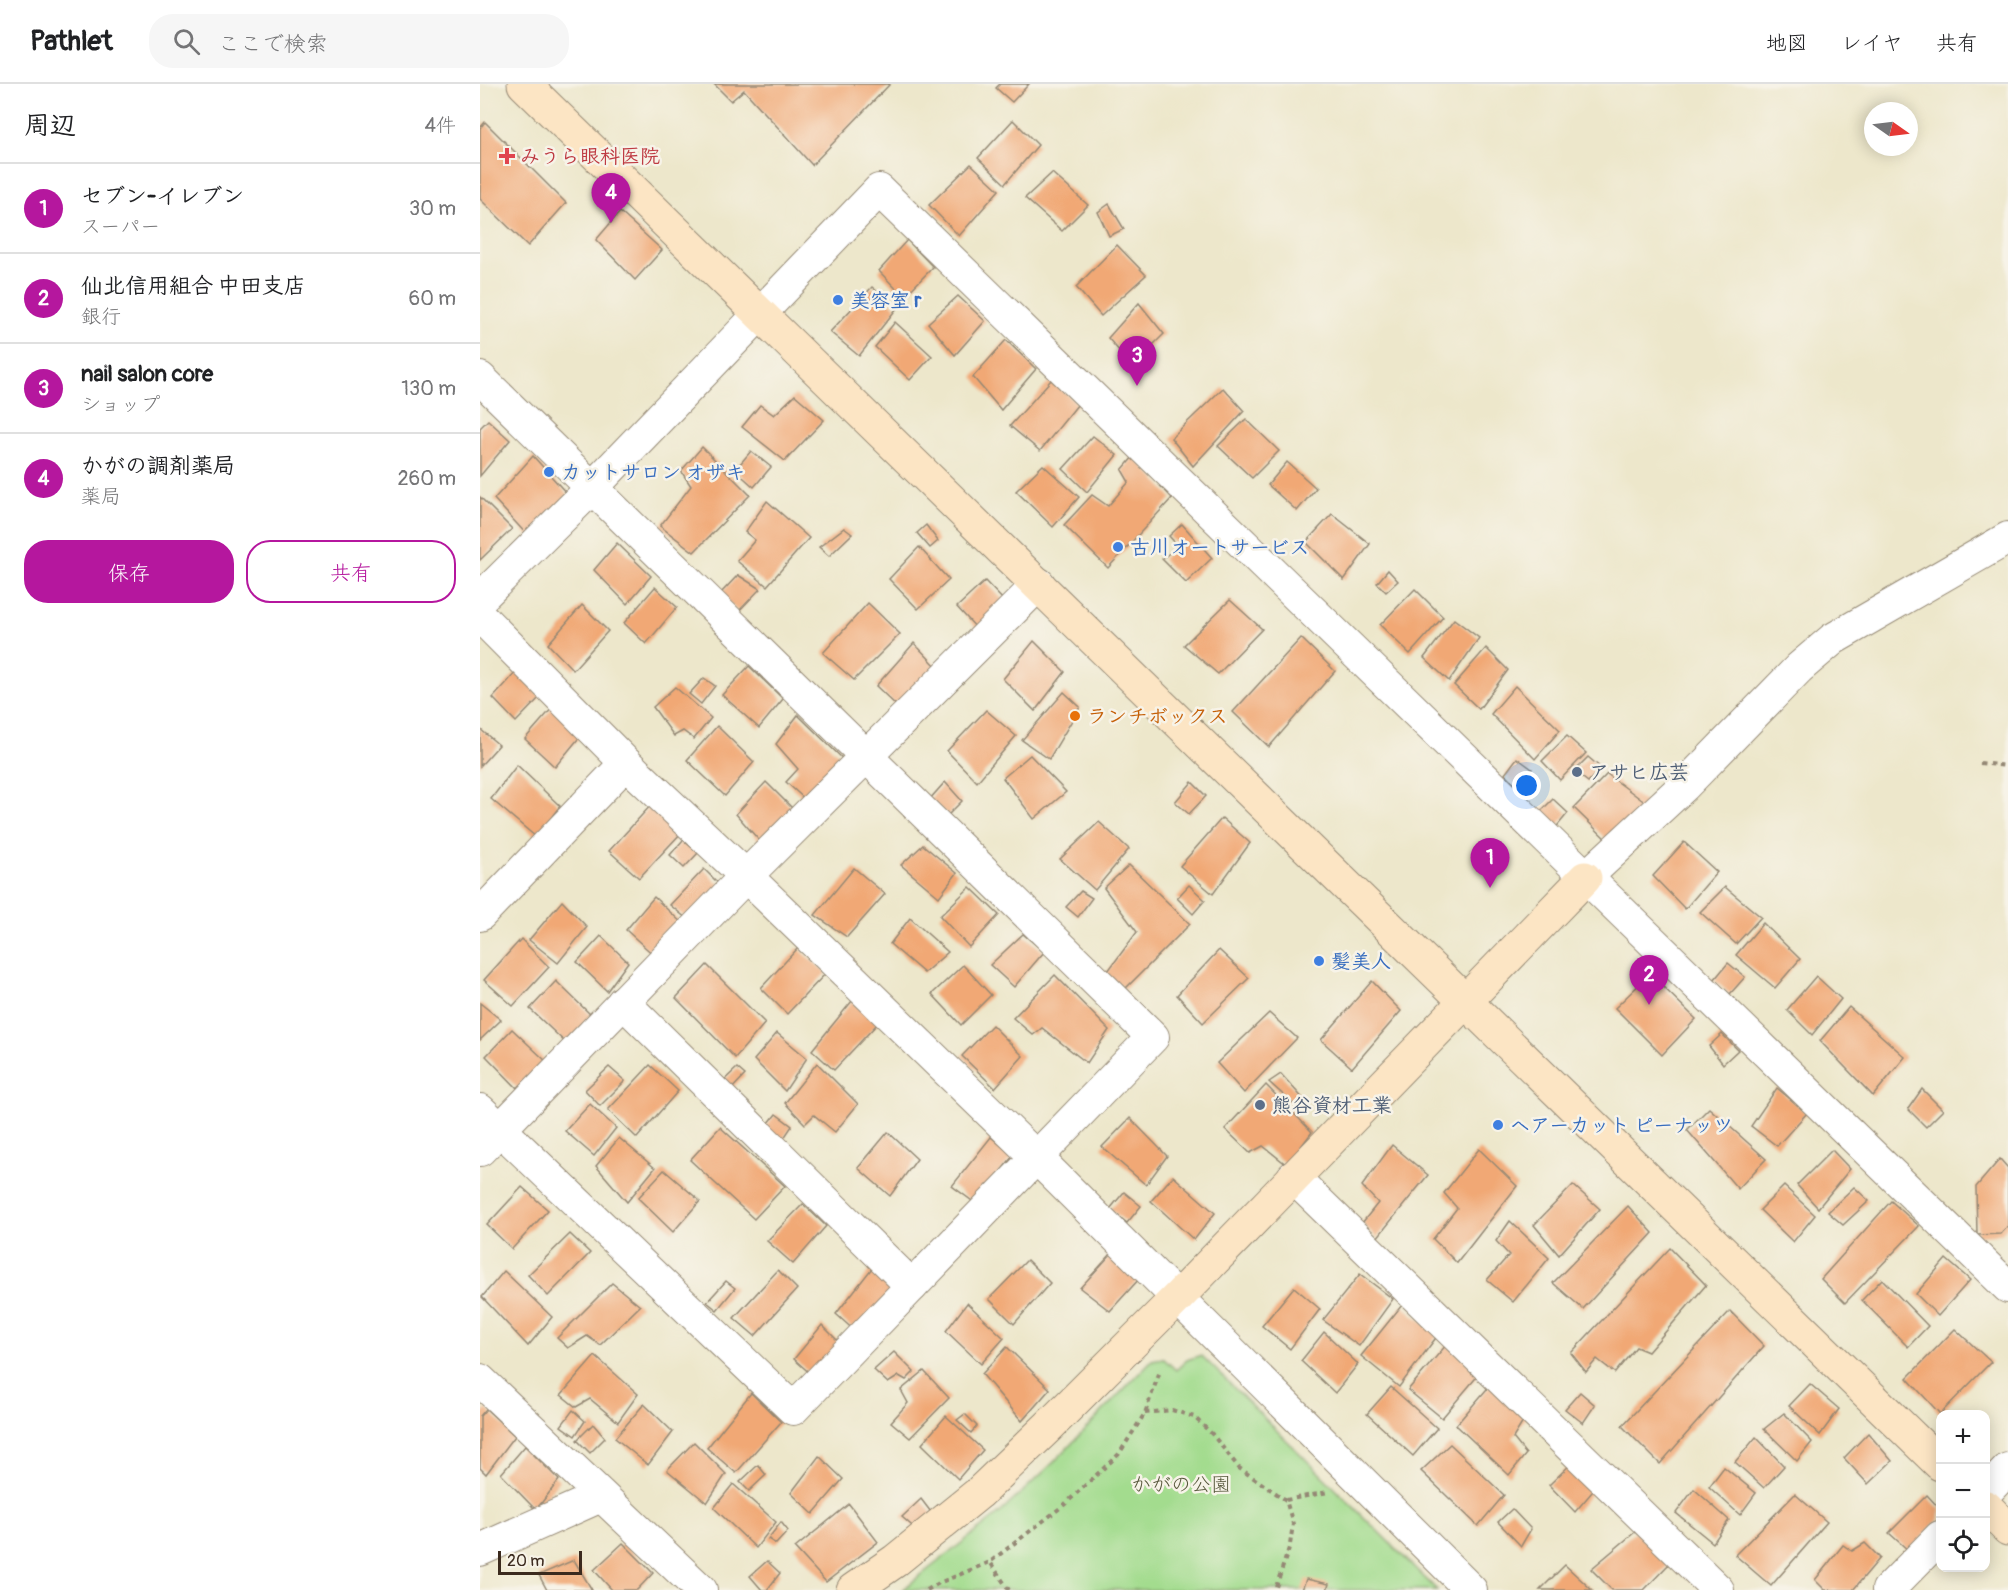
<!DOCTYPE html>
<html lang="ja">
<meta charset="utf-8">
<style>
body{margin:0;font-family:Pangolin,"Klee One",sans-serif;background:#f6f6f6;color:#202124}
.controls{position:absolute;right:18px;bottom:18px;display:grid;overflow:hidden;border-radius:12px;box-shadow:0 3px 15px #0003}
.controls button{width:54px;height:54px;display:grid;place-items:center;padding:0;border:0;border-bottom:2px solid #e0e0e0;background:#fff;color:#202124;font:30px sans-serif}
.compass{position:absolute;left:1384px;top:18px;width:54px;height:54px;border-radius:50%;background:#fff;box-shadow:0 3px 15px #0003;rotate:104deg}
.scale{position:absolute;left:18px;bottom:15px;width:84px;box-sizing:border-box;padding-left:6px;border:3px solid #3b2a1e;border-top:0;font-size:16px;line-height:21px;white-space:nowrap;color:#3b2a1e;-webkit-text-stroke:4px #f7f3e8;paint-order:stroke}
.you{position:absolute;left:1047px;top:702px;width:21px;height:21px;margin:-15px;border:4px solid #fff;border-radius:50%;background:#1a73e8;box-shadow:0 0 0 9px #1a73e833}
.badge{display:grid;place-items:center;width:39px;height:39px;border-radius:50%;background:#b5179e;color:#fff;font-size:20px;font-weight:700}
.pin{position:absolute;translate:-50% -50px;filter:drop-shadow(0 2px 3px #0008)}
.pin::after{content:'';position:absolute;top:32px;width:21px;height:18px;background:inherit;clip-path:polygon(0 0,100% 0,50% 100%)}
.list{margin:0;padding:0;list-style:none}
h2{display:flex;justify-content:space-between;align-items:center;height:78px;margin:0;padding:0 24px;font-size:26px}
h2 small{font-size:20px;font-weight:400;color:#757577}
.list li{display:grid;grid-template-columns:39px 1fr auto;gap:18px;align-items:center;box-sizing:border-box;height:90px;padding:0 24px;border-top:2px solid #e0e0e0}
.list b{display:block;font-size:22px;white-space:nowrap}
.list p{margin:0;font-size:20px;white-space:nowrap;color:#757577}
.list em{font-size:20px;font-style:normal;color:#757577}
.actions{display:flex;gap:12px;padding:18px 24px}
.actions a{flex:1;padding:14px 0;border:2px solid #b5179e;border-radius:24px;text-align:center;font-size:21px;color:#b5179e}
.actions .main{background:#b5179e;color:#fff}
.icon{flex:none;width:33px;height:33px;fill:none;stroke:currentColor;stroke-width:2;stroke-linecap:round;stroke-linejoin:round}
.map{position:relative;flex:none;width:1528px;height:1506px;overflow:hidden}
header{display:flex;align-items:center;gap:36px;box-sizing:border-box;height:84px;padding:0 30px;background:#fff;border-bottom:2px solid #e0e0e0}
header strong{font-size:28px}
nav{display:flex;gap:33px;margin-inline-start:auto;font-size:21px}
.search{width:420px;height:54px;background:#f6f6f6;display:flex;align-items:center;gap:15px;box-sizing:border-box;padding:0 21px;border-radius:24px;color:#757577;font-size:22px}
main{display:flex}
aside{flex:1;background:#fff}
.map>svg:first-child{display:block}
</style>
<header>
<strong>Pathlet</strong>
<div class="search"><svg class="icon" aria-label="search" viewBox="0 0 24 24"><circle cx="10" cy="10" r="6"/><path d="M15 15l6 6"/></svg>ここで検索</div>
<nav><a>地図</a><a>レイヤ</a><a>共有</a></nav>
</header>
<main>
<aside>
<h2>周辺<small>4件</small></h2>
<ul class="list">
<li><span class="badge">1</span><div><b>セブン-イレブン</b><p>スーパー</p></div><em>30 m</em></li>
<li><span class="badge">2</span><div><b>仙北信用組合 中田支店</b><p>銀行</p></div><em>60 m</em></li>
<li><span class="badge">3</span><div><b>nail salon core</b><p>ショップ</p></div><em>130 m</em></li>
<li><span class="badge">4</span><div><b>かがの調剤薬局</b><p>薬局</p></div><em>260 m</em></li>
</ul>
<div class="actions"><a class="main">保存</a><a>共有</a></div>
</aside>
<div class="map">
<svg width="1528" height="1506" viewBox="0 0 1528 1506">
<rect width="100%" height="100%" fill="#f7f3e8"/>
<filter id="ink" filterUnits="userSpaceOnUse"><feTurbulence type="fractalNoise" baseFrequency=".0167" numOctaves="2"/><feDisplacementMap in="SourceGraphic" scale="12" xChannelSelector="R" yChannelSelector="G"/><feConvolveMatrix kernelMatrix="1 2 1 2 8 2 1 2 1" color-interpolation-filters="sRGB"/></filter>
<filter id="wash" filterUnits="userSpaceOnUse"><feTurbulence type="fractalNoise" baseFrequency=".008" numOctaves="4" result="noise"/><feDisplacementMap in="SourceGraphic" scale="24" xChannelSelector="R" yChannelSelector="G"/><feGaussianBlur stdDeviation="1.35" result="paint"/><feColorMatrix in="noise" values="0 0 0 0 0 0 0 0 0 0 0 0 0 0 0 0 0 1.4 0 .05"/><feComposite in="paint" operator="in"/></filter>
<g filter="url(#wash)">
<rect width="100%" height="100%" fill="#ede7cb"/>
<!-- green -->
<path fill="#a3dc8e" stroke="#6f8356" stroke-width="1.5" d="M721,1271L957,1506H422L521,1428L574,1378L672,1276L683,1274L696,1286L707,1276Z"/>
<g id="blocks">
<!-- building -->
<g fill="#f1a874">
<path d="M234,0H410L332,81L264,6L251,17Z"/>
<path d="M520,0H549L532,18L516,4Z"/>
<path d="M533,36L558,61L525,100L498,74Z"/>
<path d="M5,38L86,119L48,162L0,115V44Z"/>
<path d="M491,80L519,106L479,152L449,121Z"/>
<path d="M572,89L608,121L582,147L545,114Z"/>
<path d="M629,120L644,145L629,152L618,128Z"/>
<path d="M140,128L182,166L155,196L116,156Z"/>
<path d="M427,156L453,183L424,213L399,187Z"/>
<path d="M637,161L666,191L621,232L596,203Z"/>
<path d="M392,203L417,224L379,272L350,248Z"/>
<path d="M478,212L505,237L475,271L448,239Z"/>
<path d="M659,219L684,250L652,282L628,254Z"/>
<path d="M415,238L452,272L430,296L395,263Z"/>
<path d="M526,256L556,285L521,326L493,293Z"/>
<path d="M571,296L598,320L560,367L530,342Z"/>
<path d="M743,304L764,327L713,382L691,354Z"/>
<path d="M315,311L344,336L305,377L262,343L280,321L294,331Z"/>
<path d="M766,335L799,367L772,394L738,362Z"/>
<path d="M8,336L30,356L0,392V344Z"/>
<path d="M613,352L637,371L607,408L583,385Z"/>
<path d="M222,363L270,411L214,468L180,442L211,402L201,387Z"/>
<path d="M271,367L291,383L274,403L255,386Z"/>
<path d="M53,372L88,411L49,453L14,415Z"/>
<path d="M654,372L692,414L628,484L584,441L612,411L628,422L649,398L642,386Z"/>
<path d="M807,378L836,404L817,427L788,401Z"/>
<path d="M563,381L599,413L573,443L536,407Z"/>
<path d="M0,413L32,445L0,476Z"/>
<path d="M287,417L329,454L287,502L257,477L275,456L265,448Z"/>
<path d="M852,430L890,460L864,496L826,458Z"/>
<path d="M702,440L732,474L706,499L682,475L698,462L689,452Z"/>
<path d="M446,441L458,457L450,464L437,449Z"/>
<path d="M364,444L372,450L349,472L339,463Z"/>
<path d="M137,459L171,492L147,520L114,486Z"/>
<path d="M439,463L469,496L438,525L409,495Z"/>
<path d="M908,486L918,497L906,508L897,499Z"/>
<path d="M258,491L280,505L258,528L240,510Z"/>
<path d="M505,497L526,519L498,546L477,523Z"/>
<path d="M175,503L197,523L166,560L144,539Z"/>
<path d="M935,505L963,533L930,570L900,541Z"/>
<path d="M750,516L782,545L738,590L704,561Z"/>
<path d="M388,519L420,550L374,596L343,569Z"/>
<path d="M102,521L128,547L93,586L68,560Z"/>
<path d="M974,535L999,554L969,597L944,574Z"/>
<path d="M821,554L855,587L789,663L753,628Z"/>
<path d="M554,557L585,588L555,627L523,595Z"/>
<path d="M434,559L457,583L419,624L396,602Z"/>
<path d="M1006,564L1028,586L999,625L974,601Z"/>
<path d="M269,582L303,615L279,644L242,611Z"/>
<path d="M37,587L61,612L36,638L13,614Z"/>
<path d="M224,594L235,602L221,620L209,610Z"/>
<path d="M1035,602L1080,646L1055,675L1011,630Z"/>
<path d="M195,603L231,634L214,655L203,647L194,652L173,623Z"/>
<path d="M584,608L600,623L569,675L542,656Z"/>
<path d="M74,622L103,649L75,683L45,655Z"/>
<path d="M506,626L536,652L497,698L467,667Z"/>
<path d="M318,631L367,679L329,719L306,698L318,685L296,660Z"/>
<path d="M237,642L274,678L245,712L207,676Z"/>
<path d="M0,645L19,661L0,682Z"/>
<path d="M1087,652L1106,669L1080,696L1062,677Z"/>
<path d="M550,671L586,708L554,735L523,694Z"/>
<path d="M1108,673L1121,684L1108,698L1094,687Z"/>
<path d="M1037,674L1052,685L1039,704L1025,690Z"/>
<path d="M37,681L80,722L56,753L11,715Z"/>
<path d="M1127,690L1170,722L1130,759L1094,724Z"/>
<path d="M286,698L319,731L284,762L256,730Z"/>
<path d="M465,698L482,717L468,731L449,716Z"/>
<path d="M712,698L726,712L709,730L695,718Z"/>
<path d="M1073,715L1088,729L1074,746L1058,730Z"/>
<path d="M172,720L202,748L159,794L129,767Z"/>
<path d="M742,734L770,759L733,810L700,782Z"/>
<path d="M619,738L649,765L615,806L580,775Z"/>
<path d="M203,756L218,769L204,784L190,771Z"/>
<path d="M1204,758L1237,788L1205,825L1173,792Z"/>
<path d="M443,761L477,789L459,813L421,781Z"/>
<path d="M649,781L710,840L645,905L625,891L657,848L624,804Z"/>
<path d="M374,784L405,810L367,853L335,831Z"/>
<path d="M224,785L244,805L212,839L190,821Z"/>
<path d="M709,801L725,816L713,830L697,814Z"/>
<path d="M490,803L519,831L489,863L460,832Z"/>
<path d="M1245,803L1281,833L1256,860L1220,828Z"/>
<path d="M601,807L612,814L598,833L586,823Z"/>
<path d="M174,813L204,841L177,874L146,846Z"/>
<path d="M82,817L107,843L78,879L49,856Z"/>
<path d="M430,834L468,868L444,889L410,860Z"/>
<path d="M1283,839L1320,875L1295,904L1256,871Z"/>
<path d="M543,850L564,868L534,903L510,881Z"/>
<path d="M121,852L148,878L127,907L97,878Z"/>
<path d="M41,855L69,883L33,922L4,896Z"/>
<path d="M318,864L346,889L307,930L281,904Z"/>
<path d="M739,866L769,894L723,939L697,911Z"/>
<path d="M1248,879L1265,893L1250,910L1234,896Z"/>
<path d="M227,881L285,939L255,974L196,914Z"/>
<path d="M483,881L511,911L481,941L452,910Z"/>
<path d="M1170,890L1216,935L1182,971L1135,924Z"/>
<path d="M575,891L629,946L607,979L562,944L553,951L533,934Z"/>
<path d="M1336,892L1361,915L1332,951L1307,926Z"/>
<path d="M76,897L112,932L87,960L50,925Z"/>
<path d="M892,897L921,927L872,984L841,956Z"/>
<path d="M372,917L398,939L354,986L332,966Z"/>
<path d="M0,919L21,936L0,956Z"/>
<path d="M1369,923L1425,973L1393,1012L1340,957Z"/>
<path d="M789,929L817,954L764,1009L737,979Z"/>
<path d="M512,941L543,972L515,1004L482,972Z"/>
<path d="M32,945L68,979L43,1010L6,972Z"/>
<path d="M297,949L327,974L305,1007L274,976Z"/>
<path d="M1242,950L1258,966L1243,980L1229,962Z"/>
<path d="M337,979L378,1020L355,1048L334,1031L325,1040L305,1019Z"/>
<path d="M170,981L198,1007L157,1054L128,1026Z"/>
<path d="M129,983L145,997L120,1022L105,1006Z"/>
<path d="M257,984L265,991L248,1009L239,1001Z"/>
<path d="M801,990L826,1018L818,1024L789,998Z"/>
<path d="M786,1001L832,1048L807,1081L783,1062L770,1069L745,1045Z"/>
<path d="M1297,1004L1327,1029L1297,1062L1271,1042Z"/>
<path d="M1442,1005L1463,1026L1446,1043L1428,1025Z"/>
<path d="M110,1020L136,1044L114,1072L85,1047Z"/>
<path d="M1229,1024L1286,1075L1258,1105L1207,1046Z"/>
<path d="M296,1030L312,1042L298,1063L281,1049Z"/>
<path d="M650,1034L687,1072L666,1101L622,1063Z"/>
<path d="M240,1043L305,1102L274,1135L210,1076Z"/>
<path d="M408,1048L437,1075L410,1112L378,1084Z"/>
<path d="M511,1053L533,1072L495,1119L472,1102Z"/>
<path d="M139,1054L175,1084L147,1118L116,1082Z"/>
<path d="M912,1061L948,1091L897,1154L882,1139L898,1119L882,1102Z"/>
<path d="M999,1065L1037,1102L977,1179L953,1155L977,1124L964,1109Z"/>
<path d="M1352,1066L1370,1085L1338,1124L1317,1101Z"/>
<path d="M1520,1075L1528,1084V1142L1521,1150L1497,1151L1496,1103Z"/>
<path d="M184,1086L220,1117L193,1148L158,1114Z"/>
<path d="M693,1092L735,1129L714,1156L671,1117Z"/>
<path d="M1093,1101L1120,1125L1079,1171L1054,1141Z"/>
<path d="M1304,1102L1335,1131L1313,1158L1280,1126Z"/>
<path d="M42,1103L68,1126L32,1165L7,1141Z"/>
<path d="M1374,1103L1389,1117L1363,1141L1348,1128Z"/>
<path d="M644,1108L661,1122L647,1139L630,1125Z"/>
<path d="M1411,1117L1439,1142L1365,1219L1341,1195Z"/>
<path d="M323,1120L346,1142L313,1180L287,1157Z"/>
<path d="M1148,1122L1173,1149L1103,1225L1073,1199Z"/>
<path d="M1030,1137L1069,1174L1033,1218L1007,1196L1029,1171L1016,1157Z"/>
<path d="M90,1150L110,1169L68,1212L48,1191Z"/>
<path d="M1190,1164L1226,1201L1168,1268L1156,1263L1135,1289L1117,1275L1106,1288L1091,1269Z"/>
<path d="M632,1169L660,1194L630,1227L600,1204Z"/>
<path d="M1466,1175L1490,1196L1458,1232L1436,1210Z"/>
<path d="M547,1176L570,1199L534,1240L509,1215Z"/>
<path d="M392,1184L414,1205L378,1250L356,1230Z"/>
<path d="M298,1186L317,1205L275,1252L254,1234Z"/>
<path d="M24,1187L72,1233L48,1262L2,1213Z"/>
<path d="M880,1190L913,1215L879,1262L843,1236Z"/>
<path d="M1402,1195L1448,1242L1428,1263L1382,1216Z"/>
<path d="M246,1197L255,1204L237,1226L227,1218Z"/>
<path d="M132,1199L160,1222L120,1261L107,1252L88,1264L77,1254Z"/>
<path d="M814,1203L840,1225L810,1265L782,1242Z"/>
<path d="M487,1219L524,1254L501,1280L466,1247Z"/>
<path d="M922,1221L958,1251L919,1303L881,1272Z"/>
<path d="M1250,1227L1284,1262L1180,1380L1142,1342Z"/>
<path d="M342,1241L363,1262L334,1293L314,1275Z"/>
<path d="M1475,1245L1511,1278L1460,1330L1427,1294Z"/>
<path d="M844,1248L878,1280L855,1309L821,1277Z"/>
<path d="M967,1260L1000,1289L962,1334L928,1306Z"/>
<path d="M527,1263L570,1305L542,1337L502,1290Z"/>
<path d="M414,1268L434,1288L426,1296L419,1292L408,1299L394,1286Z"/>
<path d="M115,1272L158,1310L138,1338L110,1315L96,1323L81,1311Z"/>
<path d="M444,1287L469,1314L430,1354L411,1338L428,1319L421,1306Z"/>
<path d="M1012,1299L1046,1333L1033,1354L1046,1370L1029,1391L976,1341Z"/>
<path d="M1330,1300L1359,1325L1340,1351L1309,1322Z"/>
<path d="M911,1303L957,1344L933,1372L887,1330Z"/>
<path d="M1100,1308L1115,1321L1103,1339L1085,1325Z"/>
<path d="M271,1309L301,1338L256,1389L227,1364Z"/>
<path d="M164,1320L193,1348L168,1381L135,1354Z"/>
<path d="M6,1325L35,1352L6,1390L0,1384V1332Z"/>
<path d="M93,1326L105,1337L95,1352L81,1342Z"/>
<path d="M1304,1329L1332,1358L1317,1377L1284,1345Z"/>
<path d="M485,1330L497,1342L491,1349L477,1336Z"/>
<path d="M466,1332L503,1366L478,1395L442,1360Z"/>
<path d="M113,1340L125,1354L110,1369L97,1356Z"/>
<path d="M1388,1349L1412,1377L1388,1400L1364,1374Z"/>
<path d="M1276,1353L1304,1382L1284,1404L1255,1378Z"/>
<path d="M214,1358L246,1390L227,1419L187,1386Z"/>
<path d="M970,1360L1024,1411L998,1442L941,1387Z"/>
<path d="M45,1362L79,1396L56,1426L21,1390Z"/>
<path d="M339,1372L363,1395L333,1430L311,1409Z"/>
<path d="M1094,1377L1118,1401L1095,1428L1069,1401Z"/>
<path d="M278,1381L286,1391L269,1407L260,1398Z"/>
<path d="M1244,1383L1276,1409L1260,1431L1229,1403Z"/>
<path d="M253,1400L296,1438L276,1464L234,1424Z"/>
<path d="M1214,1405L1249,1436L1233,1459L1196,1429Z"/>
<path d="M1315,1410L1347,1438L1291,1502L1255,1471Z"/>
<path d="M1447,1411L1460,1425V1434L1429,1467L1409,1449Z"/>
<path d="M441,1415L454,1432L438,1447L422,1433Z"/>
<path d="M369,1420L398,1458L346,1498L315,1464Z"/>
<path d="M1032,1425L1051,1445L1041,1462L1018,1438Z"/>
<path d="M301,1438L308,1447L296,1460L288,1455Z"/>
<path d="M1155,1448L1189,1480L1164,1506H1132L1111,1485Z"/>
<path d="M143,1459L173,1489L157,1506H132L114,1486Z"/>
<path d="M1385,1459L1400,1474L1373,1506H1345L1335,1496L1363,1461L1372,1467Z"/>
<path d="M94,1476L112,1506H67L59,1491Z"/>
<path d="M287,1477L300,1489L287,1506H282L270,1492Z"/>
<path d="M1085,1481L1112,1506H1060Z"/>
<path d="M826,1495L849,1500L847,1506H822Z"/>
</g>
</g>
</g>
<g filter="url(#ink)">
<use href="#blocks" fill-opacity="0" stroke="#948874" stroke-width="1.5"/>
<g fill="none" stroke-linecap="round" stroke-linejoin="round">
<defs>
<g id="street">
<path d="M0,294L673,953L313,1325L0,1026"/>
<path d="M0,515L113,403L399,106L1528,1203"/>
<path d="M0,532L146,679L266,792L556,1073L991,1506"/>
<path d="M1105,794L1204,702L1319,584L1353,555L1528,454"/>
<path d="M0,831L146,679"/>
<path d="M143,918L432,1202"/>
<path d="M0,1066L266,792L559,500"/>
<path d="M813,1093L1238,1506"/>
<path d="M0,1296L221,1506"/>
<path d="M1506,1408L1528,1385"/>
<path d="M0,1466L121,1412"/>
<path d="M1408,1506L1460,1453"/>
</g>
<g id="secondary">
<path d="M44,0L1460,1380"/>
<path d="M1506,1423L1528,1445"/>
<path d="M373,1506L415,1477L499,1409L569,1342L698,1213L1105,794"/>
</g>
</defs>
<!-- street casing -->
<use href="#street" stroke="#948874" stroke-width="34"/>
<!-- secondary casing -->
<use href="#secondary" stroke="#948874" stroke-width="35"/>
<!-- path -->
<g stroke="#948874" stroke-width="4" stroke-dasharray="4.5 4.5" stroke-linecap="butt">
<path d="M1500,679L1528,682"/>
<path d="M665,1329L692,1326L714,1333L732,1350L759,1384L806,1416L813,1440L810,1461L795,1506"/>
<path d="M806,1416L848,1408"/>
<path d="M447,1506L459,1499L510,1478"/>
<path d="M529,1506L510,1478L584,1421L639,1370L665,1329L680,1287"/>
</g>
<!-- street -->
<use href="#street" stroke="#fff" stroke-width="32"/>
<!-- secondary -->
<use href="#secondary" stroke="#fce5c4" stroke-width="33"/>
</g>
</g>
<!-- markers -->
<path fill="#e0444e" stroke="#f7f3e8" stroke-width="2" d="M24 63h6v6h6v6h-6v6h-6v-6h-6v-6h6z"/>
<g fill="#3f7fe0" stroke="#f7f3e8" stroke-width="2">
<circle cx="358" cy="216" r="6"/>
<circle cx="69" cy="388" r="6"/>
<circle cx="638" cy="463" r="6"/>
<circle cx="839" cy="877" r="6"/>
<circle cx="1018" cy="1041" r="6"/>
</g>
<circle fill="#e8710a" stroke="#f7f3e8" stroke-width="2" cx="595" cy="632" r="6"/>
<g fill="#5c6f8a" stroke="#f7f3e8" stroke-width="2">
<circle cx="1097" cy="688" r="6"/>
<circle cx="780" cy="1021" r="6"/>
</g>
<g text-anchor="middle" dominant-baseline="central" stroke-width="5" stroke-linejoin="round" paint-order="stroke">
<!-- health labels -->
<g font-size="20" font-weight="bold" fill="#be3a42" stroke="#f7f3e8" text-anchor="start">
<text x="40" y="72">みうら眼科医院</text>
</g>
<!-- shop labels -->
<g font-size="20" font-weight="bold" fill="#366cbe" stroke="#f7f3e8" text-anchor="start">
<text x="370" y="216">美容室 r</text>
<text x="81" y="388">カットサロン オザキ</text>
<text x="650" y="463">古川オートサービス</text>
<text x="851" y="877">髪美人</text>
<text x="1030" y="1041">ヘアーカット ピーナッツ</text>
</g>
<!-- food labels -->
<g font-size="20" font-weight="bold" fill="#c56008" stroke="#f7f3e8" text-anchor="start">
<text x="607" y="632">ランチボックス</text>
</g>
<!-- service labels -->
<g font-size="20" font-weight="bold" fill="#4e5e75" stroke="#f7f3e8" text-anchor="start">
<text x="1109" y="688">アサヒ広芸</text>
<text x="792" y="1021">熊谷資材工業</text>
</g>
<!-- park labels -->
<g font-size="20" fill="#55563a" stroke="#f7f3e8">
<text x="701" y="1400">かがの公園</text>
</g>
</g>
</svg>
<div class="controls">
<button>+</button>
<button>−</button>
<button><svg class="icon" aria-label="locate" viewBox="0 0 24 24"><circle cx="12" cy="12" r="6"/><path d="M12 2v4M12 18v4M2 12h4M18 12h4"/></svg></button>
</div>
<svg class="compass" viewBox="-18 -18 36 36"><path d="M0-13l5 13h-10z" fill="#e53935"/><path d="M0 13l5-13h-10z" fill="#757577"/></svg>
<div class="scale">20 m</div>
<div class="you"></div>
<div class="pin badge" style="left:1010px;top:804px">1</div>
<div class="pin badge" style="left:1169px;top:921px">2</div>
<div class="pin badge" style="left:657px;top:302px">3</div>
<div class="pin badge" style="left:131px;top:139px">4</div>
</div>
</main>
